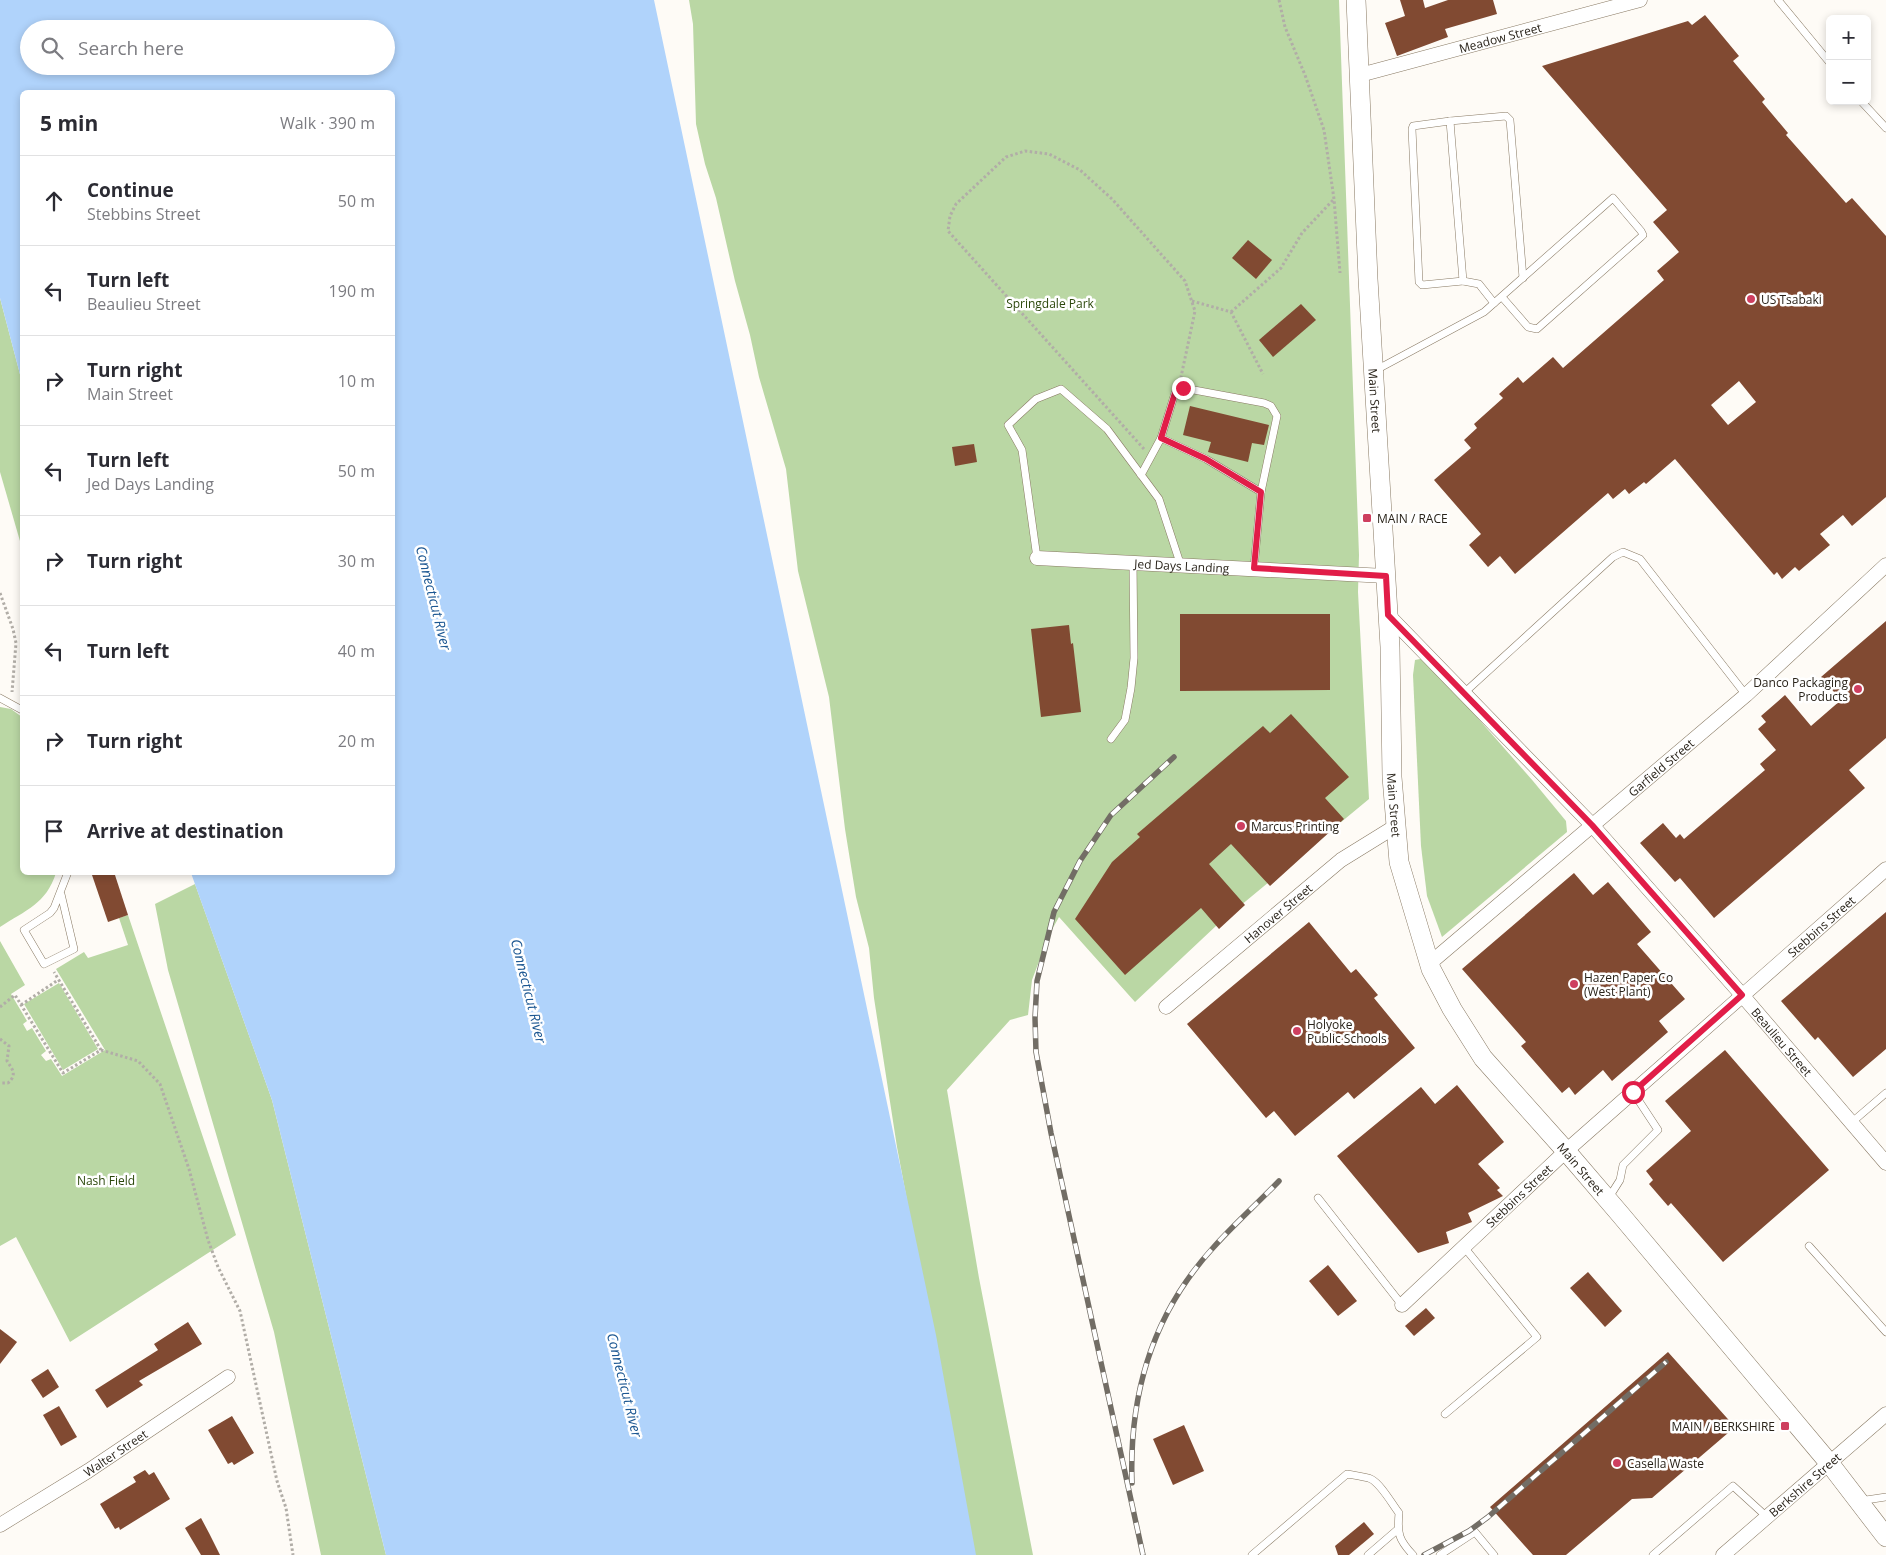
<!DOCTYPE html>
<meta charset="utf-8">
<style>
body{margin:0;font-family:"Open Sans",sans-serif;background:#f2f2f3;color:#2b2b33}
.controls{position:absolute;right:15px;top:15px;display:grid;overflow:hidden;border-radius:8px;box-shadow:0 2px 8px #0003}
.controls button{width:45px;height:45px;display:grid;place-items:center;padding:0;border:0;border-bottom:1px solid #e1e1e2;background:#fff;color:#2b2b33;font:25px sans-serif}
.stop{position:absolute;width:15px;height:15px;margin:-11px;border:4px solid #e11d48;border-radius:50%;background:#fff}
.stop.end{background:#e11d48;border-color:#fff;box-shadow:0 1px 5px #0008}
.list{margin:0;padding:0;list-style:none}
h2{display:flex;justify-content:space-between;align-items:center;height:65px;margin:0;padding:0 20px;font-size:21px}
h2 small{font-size:16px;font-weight:400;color:#7c7c81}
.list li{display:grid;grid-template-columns:32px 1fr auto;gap:15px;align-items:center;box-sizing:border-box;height:90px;padding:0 20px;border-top:1px solid #e1e1e2}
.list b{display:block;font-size:19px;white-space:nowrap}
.list p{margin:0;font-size:16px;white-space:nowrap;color:#7c7c81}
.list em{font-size:16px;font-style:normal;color:#7c7c81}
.icon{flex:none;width:28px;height:28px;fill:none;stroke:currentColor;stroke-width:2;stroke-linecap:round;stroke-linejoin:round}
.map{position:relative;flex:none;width:1886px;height:1555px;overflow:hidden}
.search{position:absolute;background:#fff;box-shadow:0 2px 8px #0003;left:20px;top:20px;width:375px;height:55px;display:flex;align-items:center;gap:12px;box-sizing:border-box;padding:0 18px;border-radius:28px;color:#7c7c81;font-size:19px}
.panel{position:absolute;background:#fff;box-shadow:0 2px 8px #0003;left:20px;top:90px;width:375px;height:785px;border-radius:8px}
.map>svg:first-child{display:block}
</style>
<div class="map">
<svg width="1886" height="1555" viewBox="0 0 1886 1555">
<rect width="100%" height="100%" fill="#fefbf6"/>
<!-- green -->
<g fill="#bad7a4">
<path d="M689,0H1339L1359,555L1358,592L1369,799L1217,925L1135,1002L1059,917L1049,935L1032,980L1028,1015L1010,1020L947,1090L979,1278L1033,1555H973L897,1147L874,998L869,948L856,897L845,829L829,697L798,571L786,469L759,377L750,335L735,281L716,198L705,164L696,124L693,24Z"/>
<path d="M0,298L22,382V548L0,472Z"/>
<path d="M1425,658L1533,781L1566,821L1567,832L1442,937L1427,896L1421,846L1413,675L1415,660Z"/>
<path d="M0,707L11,709L22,717V872L56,873C46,904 26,910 0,927Z"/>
<path d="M195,884L272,1100L386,1555H321L274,1332L168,970L155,904Z"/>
<path d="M128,915L236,1235L70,1342L16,1237L0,1246V941L25,985L11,994L27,1021L23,1024L27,1031L32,1028L46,1051L41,1055L46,1061L51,1059L62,1076L105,1050L56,969L84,952L88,958L128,945L119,918Z"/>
<path d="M59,983L98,1049L63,1070L24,1004Z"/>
</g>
<!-- water -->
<path fill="#b0d3fb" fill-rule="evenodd" d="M0,0H654L936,1335L976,1555H386L272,1100L191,873L392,872V92H22V382L0,298ZM29,29H386V66H29Z"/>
<!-- building -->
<g fill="#814a32" fill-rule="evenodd">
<path d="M1400,0H1423L1425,8L1448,0H1493L1497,14L1445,29L1448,37L1397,56L1385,23L1405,16Z"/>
<path d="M1705,15L1739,56L1733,61L1765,99L1762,102L1788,133L1786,135L1846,203L1852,198L1886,236V497L1852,526L1843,515L1820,534L1830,545L1799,571L1795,567L1782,579L1777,572L1774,575L1675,459L1646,484L1644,482L1629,494L1625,489L1613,499L1608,493L1515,574L1500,556L1488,567L1469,545L1481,534L1434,480L1471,448L1464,440L1477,428L1474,424L1503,398L1499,394L1518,377L1523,383L1553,357L1563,368L1664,280L1657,271L1679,252L1653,222L1667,210L1542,66L1688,21L1692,25ZM1739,381L1756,402L1728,425L1711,405Z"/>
<path d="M1248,240L1272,260L1256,279L1232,258Z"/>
<path d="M1301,304L1316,320L1273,357L1259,340Z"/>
<path d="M1190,406L1269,425L1264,445L1252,443L1248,462L1208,452L1211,442L1183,435Z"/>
<path d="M974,444L977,462L955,466L952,447Z"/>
<path d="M1180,614H1330V690L1180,691Z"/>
<path d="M1886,621V738L1849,770L1865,788L1714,918L1680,878L1675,882L1640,843L1663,823L1676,838L1680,834L1684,839L1765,770L1760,764L1776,750L1758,729L1766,722L1761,716L1785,695L1811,726L1841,700L1821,677Z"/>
<path d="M1069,625L1071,644L1073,643L1081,712L1041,717L1031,629Z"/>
<path d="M1291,714L1349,777L1325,798L1344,819L1270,886L1231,844L1209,864L1245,905L1219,929L1201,908L1125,975L1075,919L1112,862L1140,837L1137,834L1263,726L1270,733Z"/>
<path d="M101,872H114L128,915L108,922L92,875Z"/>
<path d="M1574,873L1593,895L1608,882L1651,932L1637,944L1685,999L1659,1021L1668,1032L1612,1081L1603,1070L1575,1095L1569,1087L1562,1093L1521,1046L1526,1042L1462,969Z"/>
<path d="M1886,912V1049L1853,1077L1818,1037L1815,1040L1781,1001Z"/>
<path d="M1309,922L1351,973L1356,969L1378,995L1374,998L1415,1048L1354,1099L1348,1092L1295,1136L1274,1111L1266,1118L1187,1024Z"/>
<path d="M1725,1050L1829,1170L1723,1262L1671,1203L1668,1206L1649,1184L1653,1180L1646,1171L1691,1131L1665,1101Z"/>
<path d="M1457,1085L1504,1142L1478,1164L1500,1188L1497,1190L1503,1196L1468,1213L1472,1222L1446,1232L1449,1243L1418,1253L1337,1156L1421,1087L1435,1104Z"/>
<path d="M1328,1265L1357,1301L1338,1316L1309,1281Z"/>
<path d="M1588,1272L1622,1311L1605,1327L1570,1288Z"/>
<path d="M1426,1308L1435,1318L1414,1336L1405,1326Z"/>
<path d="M188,1322L202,1344L139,1381L143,1385L107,1408L95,1390L158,1350L154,1344Z"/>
<path d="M0,1329L17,1342L0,1364Z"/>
<path d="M1668,1352L1735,1427L1652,1498L1632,1499L1566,1555H1533L1490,1507Z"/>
<path d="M48,1369L59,1387L43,1398L31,1380Z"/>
<path d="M59,1406L77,1437L61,1446L43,1415Z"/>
<path d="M232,1416L254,1453L234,1465L232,1462L228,1464L208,1430Z"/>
<path d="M1184,1425L1204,1471L1173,1485L1153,1439Z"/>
<path d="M145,1470L149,1475L154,1472L170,1499L120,1530L119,1527L115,1529L100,1504L136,1482L133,1477Z"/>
<path d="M201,1518L209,1533L220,1555H201L185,1528Z"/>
<path d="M1364,1522L1374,1534L1349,1555H1338L1335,1546Z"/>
</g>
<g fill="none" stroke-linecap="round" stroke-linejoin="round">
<defs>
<g id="lane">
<path d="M1778,0L1830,63"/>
<path d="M1861,101L1886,128"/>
<path d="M1450,121L1413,126L1412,129L1419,282L1422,285L1463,281"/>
<path d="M1494,303L1479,284L1463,281L1450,121L1506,116L1510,120L1523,278"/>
<path d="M1376,370L1484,312L1613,198L1641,231L1643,235L1641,237L1537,329L1528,327L1502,297"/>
<path d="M1161,438L1206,459L1261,492"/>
<path d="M1141,475L1161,438L1175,393L1178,389L1194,390L1264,403L1271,406L1277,416L1261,492L1254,568"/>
<path d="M1037,558L1022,450L1008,425L1036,399L1061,389L1107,429L1159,499L1181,566"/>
<path d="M1464,693L1613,557L1623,552L1640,559L1746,695"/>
<path d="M0,698L22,710"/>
<path d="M1111,739L1125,720L1131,688L1134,658L1133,563"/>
<path d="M61,894L74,949L44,964L24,930L50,913L54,908L68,872"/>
<path d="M1851,1123L1886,1093"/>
<path d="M1318,1198L1402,1305"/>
<path d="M1608,1199L1620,1180L1623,1165L1658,1130L1633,1092"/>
<path d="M1809,1246L1886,1332"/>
<path d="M1445,1414L1537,1337L1464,1247"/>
<path d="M1866,1500L1886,1497"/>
<path d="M1252,1555L1347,1474C1353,1475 1367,1477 1371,1479C1381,1484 1392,1504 1399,1513C1397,1534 1399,1540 1413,1555"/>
<path d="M1368,1555L1397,1530"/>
<path d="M1440,1555L1475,1532L1494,1555"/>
<path d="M1653,1555L1733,1486L1767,1517"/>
</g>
<g id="street">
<path id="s1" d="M1360,75L1640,0"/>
<path id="s2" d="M1037,558L1386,576"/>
<path id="s3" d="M1388,615L1592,825L1742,995L1886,1163"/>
<path id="s4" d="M1429,964L1746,695L1886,565"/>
<path id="s5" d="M1166,1007L1341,860L1396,826"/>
<path id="s6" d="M1402,1305L1566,1151L1886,869"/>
<path id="s7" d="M0,1525L88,1471L228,1377"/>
<path id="s8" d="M1723,1555L1886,1414"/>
</g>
<g id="secondary">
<path id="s9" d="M1356,0L1368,279L1390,647L1392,777L1399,862L1431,969L1452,1009L1483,1058L1566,1151L1620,1214L1830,1464L1886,1537"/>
</g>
</defs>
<!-- lane casing -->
<use href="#lane" stroke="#887963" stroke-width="8"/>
<!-- street casing -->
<use href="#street" stroke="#887963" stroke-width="15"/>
<!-- secondary casing -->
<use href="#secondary" stroke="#887963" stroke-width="20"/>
<!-- path -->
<g stroke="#b1ada7" stroke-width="3" stroke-dasharray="2.5 2.5" stroke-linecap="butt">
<path d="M1279,0L1285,27L1305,75L1324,130L1334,199L1340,273"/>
<path d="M1192,301L1231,312L1263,374"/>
<path d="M1231,312L1281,268L1302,233L1334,199"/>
<path d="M1144,449L948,231L950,216L956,204L1006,157L1025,151L1049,154L1080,170L1112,199L1185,281L1195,311L1181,377"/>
<path d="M0,593L13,629L16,643L12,692"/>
<path d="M21,1005L58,980"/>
<path d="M0,1007L15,995L63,1073L101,1050L54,972"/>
<path d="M0,1039L9,1046L7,1061C13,1070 17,1075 8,1083H0"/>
<path d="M101,1050L138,1061L160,1084L189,1169L208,1240L218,1267L240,1311L277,1481L286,1508L293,1555"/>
</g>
<!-- lane -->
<use href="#lane" stroke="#fff" stroke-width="7"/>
<!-- street -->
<use href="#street" stroke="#fff" stroke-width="14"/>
<!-- secondary -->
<use href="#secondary" stroke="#fff" stroke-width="19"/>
<defs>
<g id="rail">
<path d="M1132,1483C1129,1395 1152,1315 1212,1249C1233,1225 1257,1204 1279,1181"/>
<path d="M1143,1555L1051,1133L1036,1052L1035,1018L1037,981L1054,912L1080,861L1111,815L1174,757"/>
<path d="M1424,1555L1469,1531L1488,1517L1666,1362"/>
</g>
</defs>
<!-- rail casing -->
<use href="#rail" stroke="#726d65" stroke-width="5.5"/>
<!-- rail -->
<use href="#rail" stroke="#fff" stroke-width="4" stroke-dasharray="11" stroke-linecap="butt"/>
</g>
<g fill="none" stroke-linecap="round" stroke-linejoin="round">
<!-- route -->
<path stroke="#e11d48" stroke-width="6" d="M1183,388L1178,389L1175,393L1161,438L1206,459L1261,492L1254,568L1386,576L1388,615L1592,825L1742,995L1633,1092"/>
</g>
<!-- markers -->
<g fill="#ce3f5f" stroke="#fff" stroke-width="2">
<circle cx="1751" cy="299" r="5"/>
<rect x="1362" y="513" width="10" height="10" rx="2.5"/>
<circle cx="1858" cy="689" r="5"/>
<circle cx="1241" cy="826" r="5"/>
<circle cx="1574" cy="984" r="5"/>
<circle cx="1297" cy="1031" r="5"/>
<rect x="1780" y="1421" width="10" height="10" rx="2.5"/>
<circle cx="1617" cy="1463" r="5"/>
</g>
<g text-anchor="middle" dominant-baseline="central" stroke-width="5" stroke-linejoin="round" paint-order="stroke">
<!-- street labels -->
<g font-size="12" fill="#29231a" stroke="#fff">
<text stroke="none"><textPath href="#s1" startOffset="145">Meadow Street</textPath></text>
<text stroke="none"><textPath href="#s9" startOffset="401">Main Street</textPath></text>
<text stroke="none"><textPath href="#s2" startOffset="145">Jed Days Landing</textPath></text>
<text stroke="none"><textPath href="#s4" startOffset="304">Garfield Street</textPath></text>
<text stroke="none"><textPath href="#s9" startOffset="806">Main Street</textPath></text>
<text stroke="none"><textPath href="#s5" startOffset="146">Hanover Street</textPath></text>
<text stroke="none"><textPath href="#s6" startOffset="565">Stebbins Street</textPath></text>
<text stroke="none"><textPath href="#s3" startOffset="581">Beaulieu Street</textPath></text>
<text stroke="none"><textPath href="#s9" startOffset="1226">Main Street</textPath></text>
<text stroke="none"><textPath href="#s6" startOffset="160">Stebbins Street</textPath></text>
<text stroke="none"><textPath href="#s7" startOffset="136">Walter Street</textPath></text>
<text stroke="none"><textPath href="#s8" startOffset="108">Berkshire Street</textPath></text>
</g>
<!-- poi labels -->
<g font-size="12" fill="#29231a" stroke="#fff" text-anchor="start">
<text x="1761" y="299">US Tsabaki</text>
<text x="1377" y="518">MAIN / RACE</text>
<text x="1848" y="682" text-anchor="end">Danco Packaging<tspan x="1848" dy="14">Products</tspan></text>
<text x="1251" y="826">Marcus Printing</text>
<text x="1584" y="977">Hazen Paper Co<tspan x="1584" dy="14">(West Plant)</tspan></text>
<text x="1307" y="1024">Holyoke<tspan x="1307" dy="14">Public Schools</tspan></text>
<text x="1775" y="1426" text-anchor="end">MAIN / BERKSHIRE</text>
<text x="1627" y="1463">Casella Waste</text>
</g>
<!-- park labels -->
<g font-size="12" fill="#2c480c" stroke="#fff">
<text x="1050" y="303">Springdale Park</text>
<text x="106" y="1180">Nash Field</text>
</g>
<!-- water labels -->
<g font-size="14" font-style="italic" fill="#1c5792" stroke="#fff">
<text transform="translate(434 598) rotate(76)">Connecticut River</text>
<text transform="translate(529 991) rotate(76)">Connecticut River</text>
<text transform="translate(625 1385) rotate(76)">Connecticut River</text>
</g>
</g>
</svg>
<div class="controls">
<button>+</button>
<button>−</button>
</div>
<div class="stop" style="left:1633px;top:1092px"></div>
<div class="stop end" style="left:1183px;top:388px"></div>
<div class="search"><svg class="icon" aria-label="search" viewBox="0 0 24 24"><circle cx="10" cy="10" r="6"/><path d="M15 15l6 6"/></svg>Search here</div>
<section class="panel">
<h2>5 min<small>Walk · 390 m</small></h2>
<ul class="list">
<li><svg class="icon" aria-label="ahead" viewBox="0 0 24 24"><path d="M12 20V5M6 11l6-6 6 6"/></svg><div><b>Continue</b><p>Stebbins Street</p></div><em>50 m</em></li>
<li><svg class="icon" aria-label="left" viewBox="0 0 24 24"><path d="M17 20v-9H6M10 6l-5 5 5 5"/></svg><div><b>Turn left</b><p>Beaulieu Street</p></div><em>190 m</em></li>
<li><svg class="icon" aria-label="right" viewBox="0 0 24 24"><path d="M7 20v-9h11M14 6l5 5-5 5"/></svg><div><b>Turn right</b><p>Main Street</p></div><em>10 m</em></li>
<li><svg class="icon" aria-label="left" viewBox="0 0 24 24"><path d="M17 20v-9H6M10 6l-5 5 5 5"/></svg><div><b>Turn left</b><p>Jed Days Landing</p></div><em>50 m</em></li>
<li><svg class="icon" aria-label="right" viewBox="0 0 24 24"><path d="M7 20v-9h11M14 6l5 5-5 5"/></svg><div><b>Turn right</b></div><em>30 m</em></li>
<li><svg class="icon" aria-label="left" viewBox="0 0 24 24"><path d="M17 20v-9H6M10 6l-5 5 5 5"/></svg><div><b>Turn left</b></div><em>40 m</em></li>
<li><svg class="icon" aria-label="right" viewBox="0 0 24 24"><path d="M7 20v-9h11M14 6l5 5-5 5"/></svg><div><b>Turn right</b></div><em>20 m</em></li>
<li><svg class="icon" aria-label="arrive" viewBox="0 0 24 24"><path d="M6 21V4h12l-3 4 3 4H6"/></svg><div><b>Arrive at destination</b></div></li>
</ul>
</section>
</div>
